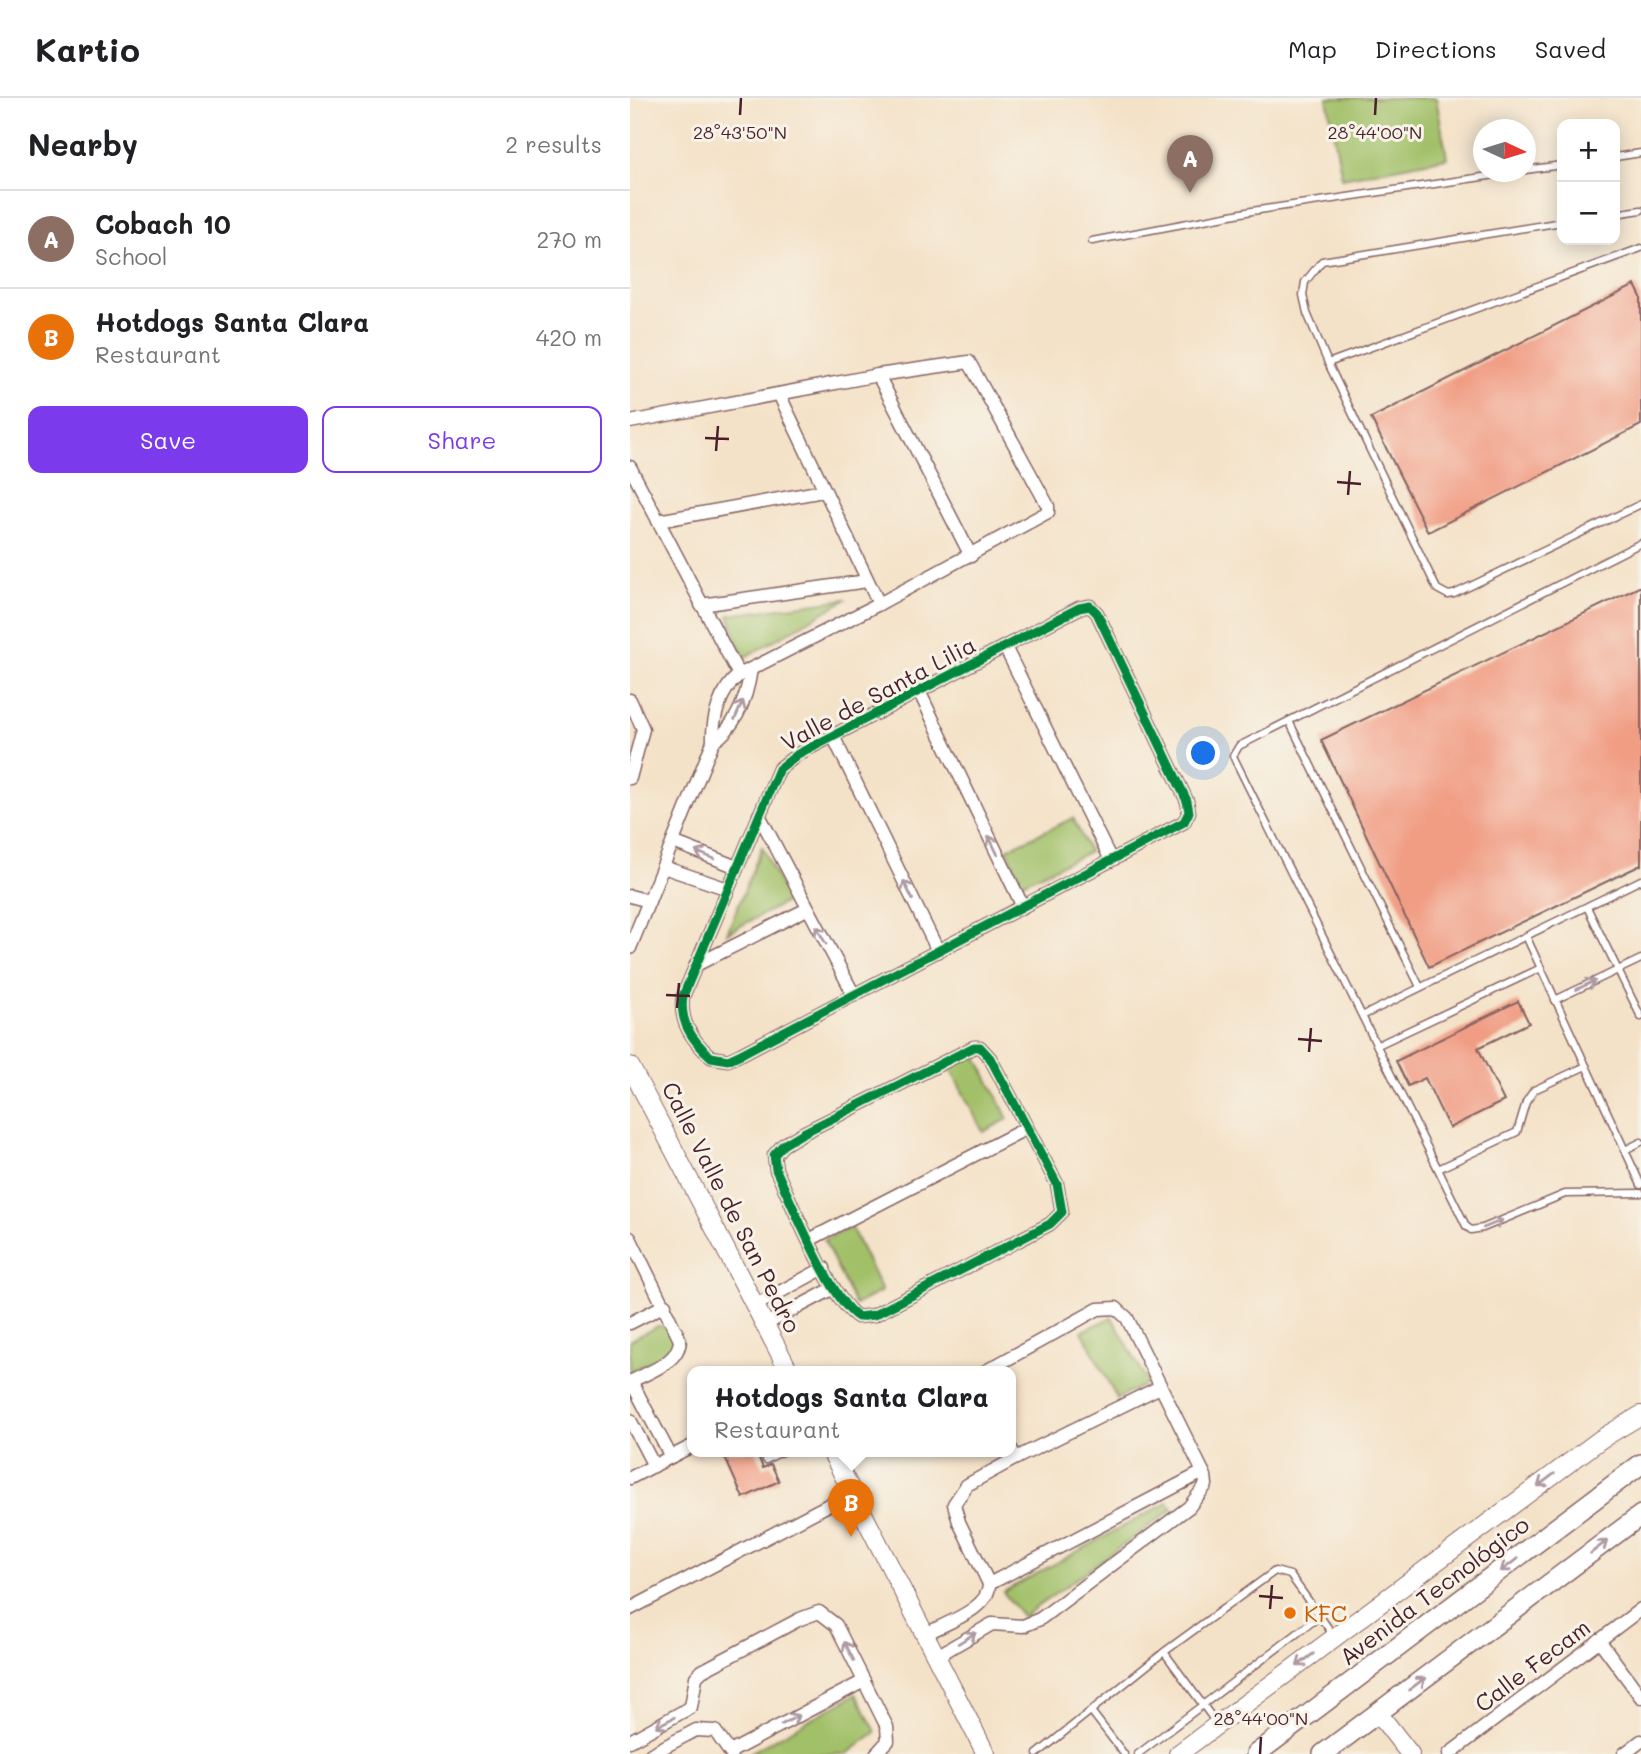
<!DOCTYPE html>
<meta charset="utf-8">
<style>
body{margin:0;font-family:Mali,sans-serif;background:#f2f2f2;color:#202124}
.controls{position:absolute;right:21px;top:21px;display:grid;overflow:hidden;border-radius:14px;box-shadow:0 4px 18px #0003}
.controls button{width:63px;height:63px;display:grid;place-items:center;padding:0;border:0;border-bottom:2px solid #e0e0e0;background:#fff;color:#202124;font:35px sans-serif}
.compass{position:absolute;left:843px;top:21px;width:63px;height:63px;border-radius:50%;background:#fff;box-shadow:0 4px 18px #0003;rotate:94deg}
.you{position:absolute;left:574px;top:656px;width:24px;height:24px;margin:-18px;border:5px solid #fff;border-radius:50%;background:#1a73e8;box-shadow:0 0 0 10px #1a73e833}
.badge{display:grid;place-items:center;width:46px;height:46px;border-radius:50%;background:#7c3aed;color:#fff;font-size:23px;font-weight:700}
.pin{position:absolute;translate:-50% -58px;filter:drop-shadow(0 2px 4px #0008)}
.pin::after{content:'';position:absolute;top:37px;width:24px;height:21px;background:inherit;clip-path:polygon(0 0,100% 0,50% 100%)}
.popup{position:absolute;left:57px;top:1268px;width:329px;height:91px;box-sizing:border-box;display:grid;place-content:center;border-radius:14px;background:#fff;filter:drop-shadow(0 2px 5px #0005);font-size:23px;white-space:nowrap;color:#757577}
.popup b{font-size:26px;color:#202124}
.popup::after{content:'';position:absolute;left:50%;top:100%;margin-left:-14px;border:14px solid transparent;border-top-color:#fff}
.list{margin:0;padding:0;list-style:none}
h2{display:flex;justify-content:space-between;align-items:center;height:91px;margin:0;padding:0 28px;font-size:30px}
h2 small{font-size:23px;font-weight:400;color:#757577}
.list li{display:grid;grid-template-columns:46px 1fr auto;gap:21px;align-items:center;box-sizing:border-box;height:98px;padding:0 28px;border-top:2px solid #e0e0e0}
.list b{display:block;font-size:26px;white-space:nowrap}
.list p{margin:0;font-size:23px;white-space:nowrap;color:#757577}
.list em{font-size:23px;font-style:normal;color:#757577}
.actions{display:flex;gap:14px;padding:21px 28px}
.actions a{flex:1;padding:16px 0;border:2px solid #7c3aed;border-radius:14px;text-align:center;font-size:24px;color:#7c3aed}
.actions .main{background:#7c3aed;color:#fff}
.map{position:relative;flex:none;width:1011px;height:1656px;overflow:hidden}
header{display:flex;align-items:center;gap:42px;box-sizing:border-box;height:98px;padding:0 35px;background:#fff;border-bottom:2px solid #e0e0e0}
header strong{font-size:33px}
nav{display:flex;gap:38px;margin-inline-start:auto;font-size:24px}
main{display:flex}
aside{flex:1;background:#fff}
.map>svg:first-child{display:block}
</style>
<header>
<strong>Kartio</strong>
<nav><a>Map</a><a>Directions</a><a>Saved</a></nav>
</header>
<main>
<aside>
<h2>Nearby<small>2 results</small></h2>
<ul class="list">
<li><span class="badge" style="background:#8d6e63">A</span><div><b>Cobach 10</b><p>School</p></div><em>270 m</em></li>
<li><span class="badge" style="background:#e8710a">B</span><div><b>Hotdogs Santa Clara</b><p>Restaurant</p></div><em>420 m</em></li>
</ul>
<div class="actions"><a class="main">Save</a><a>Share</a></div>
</aside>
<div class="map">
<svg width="1011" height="1656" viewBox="0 0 1011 1656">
<rect width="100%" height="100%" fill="#f7f3e8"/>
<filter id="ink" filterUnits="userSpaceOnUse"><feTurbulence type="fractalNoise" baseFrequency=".0143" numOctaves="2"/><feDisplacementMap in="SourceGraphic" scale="14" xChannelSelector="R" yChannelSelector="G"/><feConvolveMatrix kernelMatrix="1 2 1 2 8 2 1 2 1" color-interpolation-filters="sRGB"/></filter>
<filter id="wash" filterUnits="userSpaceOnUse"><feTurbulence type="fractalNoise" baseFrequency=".00686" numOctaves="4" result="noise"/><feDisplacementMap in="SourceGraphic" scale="28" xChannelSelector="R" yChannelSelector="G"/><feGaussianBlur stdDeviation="1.57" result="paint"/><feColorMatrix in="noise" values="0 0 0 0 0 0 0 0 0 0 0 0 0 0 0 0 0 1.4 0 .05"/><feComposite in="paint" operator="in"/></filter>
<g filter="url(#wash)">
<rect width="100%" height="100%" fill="#f4e2c8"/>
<!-- green -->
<g fill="#a1c068" stroke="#76704a" stroke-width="2">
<path d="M697,0H806L817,60L712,80Z"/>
<path d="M217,501L113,560L99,517Z"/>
<path d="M443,720L459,754L392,785L377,751Z"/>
<path d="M132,749L158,803L97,835Z"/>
<path d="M345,955L378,1021L353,1034L319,968Z"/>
<path d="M221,1129L252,1193L225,1207L194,1142Z"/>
<path d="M482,1219L518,1285L487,1301L452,1233Z"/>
<path d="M28,1228H36L44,1245L41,1252L0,1274V1242Z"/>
<path d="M538,1404L543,1411L393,1519L373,1494Z"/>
<path d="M226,1596L246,1634L217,1656H118Z"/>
</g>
<g id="blocks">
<!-- building -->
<g fill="#f19d84">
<path d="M1005,187L1011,199V327L798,434L741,320Z"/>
<path d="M1011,488V767L799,869L691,642Z"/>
<path d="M888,903L899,925L848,950L874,1003L819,1030L795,980L778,988L766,963Z"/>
<path d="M92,1353H126L133,1370L141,1366L149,1383L113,1400Z"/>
</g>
</g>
</g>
<g filter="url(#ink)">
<use href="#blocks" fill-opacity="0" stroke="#866362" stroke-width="2"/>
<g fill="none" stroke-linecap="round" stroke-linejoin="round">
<defs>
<g id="lane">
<path d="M985,59L1011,55"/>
<path d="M895,72L932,67"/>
<path d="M985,116L1011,112"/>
<path d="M932,124L692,163L675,184L673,197L677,215L698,265L807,491L818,497L824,496L1011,406"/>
<path d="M462,143L622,113L886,74"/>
<path d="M698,265L1011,150"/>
<path d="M659,623L790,889"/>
<path d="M957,809L1011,919"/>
<path d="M896,838L1011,1087"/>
<path d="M925,902L1011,861"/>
<path d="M734,917L1011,782"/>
<path d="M748,947L911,870"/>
<path d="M956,968L904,992L896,1004L887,1034L808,1071L603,658L609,648L1011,445"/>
<path d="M995,1052L1011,1044"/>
<path d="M808,1071L836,1128L841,1132L853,1130L935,1096L1011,1095"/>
<path d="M136,1362L153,1353"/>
<path d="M534,1554L587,1626"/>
<path d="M461,1613L494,1656"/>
<path d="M407,1656L534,1554L645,1473L660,1477L704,1538"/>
<path d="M508,1656L690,1518"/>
</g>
<g id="street">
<path d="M248,277L341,458"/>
<path d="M149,296L249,506"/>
<path d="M0,324L248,277L339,264L418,408V414L249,506L109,577C90,592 82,621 83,644L0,850"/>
<path d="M0,369L109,577"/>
<path d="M28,423L193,393"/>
<path d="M71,507L237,483"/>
<path d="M460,508L467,515L557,703L559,714L554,724L111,956L98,962L81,959C62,942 49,924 53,898L149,671L168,656L449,510Z"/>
<path d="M375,549L481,762"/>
<path d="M289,593L393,809"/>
<path d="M0,602L13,631L0,680"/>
<path d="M203,638L308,853"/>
<path d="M83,644C107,628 117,599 121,571"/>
<path d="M129,717L224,897"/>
<path d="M43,744L107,769"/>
<path d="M33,769L98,791"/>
<path d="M0,798L19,803"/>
<path d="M66,867L177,811"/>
<path d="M344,949H350L360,960L427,1086L432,1114L420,1126L244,1217L228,1219C201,1203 162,1105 146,1072L144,1057L153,1047L173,1035Z"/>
<path d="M0,1140L50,1242C49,1265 18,1274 0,1284"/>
<path d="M181,1141L397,1030"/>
<path d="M126,1207L194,1170"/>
<path d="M0,1225L35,1207"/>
<path d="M136,1226L204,1190"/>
<path d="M1,1283L41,1359"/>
<path d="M0,1322L24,1368"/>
<path d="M386,1360L530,1289"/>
<path d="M0,1380L62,1348"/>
<path d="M359,1486L573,1374"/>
<path d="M0,1511L223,1394"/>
<path d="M296,1536C315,1525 360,1511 359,1486L329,1424L324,1406L337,1387L386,1360L380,1349"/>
<path d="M969,1542L1011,1599"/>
<path d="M307,1558L362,1526L393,1528L410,1521L559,1409L576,1387L575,1378L497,1220L486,1210L468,1211L356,1273"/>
<path d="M0,1643L61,1609L66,1579L72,1573L170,1521L189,1514L206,1527L257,1629L258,1643L246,1656"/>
<path d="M100,1654L234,1583"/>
<path d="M21,1656L66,1632L85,1633L101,1656"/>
<path d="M819,1656L1011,1511"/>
<path d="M994,1656L1011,1643"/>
</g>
<g id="secondary">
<path d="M0,968L159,1273"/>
<path d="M201,1353L356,1656"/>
<path d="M748,1615L780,1656"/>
<path d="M548,1656L971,1341L1011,1317"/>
</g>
<g id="primary">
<path d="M626,1656L1011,1366"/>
<path d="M693,1656L1011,1417"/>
</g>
</defs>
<!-- lane casing -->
<use href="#lane" stroke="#866362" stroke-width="9"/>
<!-- street casing -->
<use href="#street" stroke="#866362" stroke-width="15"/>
<!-- secondary casing -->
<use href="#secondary" stroke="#866362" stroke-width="20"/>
<!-- primary casing -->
<use href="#primary" stroke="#866362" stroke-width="22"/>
<!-- lane -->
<use href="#lane" stroke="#fff" stroke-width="6"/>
<!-- street -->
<use href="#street" stroke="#fff" stroke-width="12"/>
<!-- secondary -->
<use href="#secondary" stroke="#fff" stroke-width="18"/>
<!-- primary -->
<use href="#primary" stroke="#fff" stroke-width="19"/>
<defs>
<g id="cycleway">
<path d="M460,508L467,515L557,703L559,714L554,724L111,956L98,962L81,959C62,942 49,924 53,898L149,671L168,656L449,510Z"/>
<path d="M344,949H350L360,960L427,1086L432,1114L420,1126L244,1217L228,1219C201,1203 162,1105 146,1072L144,1057L153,1047L173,1035Z"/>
</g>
</defs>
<!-- cycleway casing -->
<use href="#cycleway" stroke="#f7f3e8" stroke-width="13"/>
<!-- cycleway -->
<use href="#cycleway" stroke="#00873e" stroke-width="9"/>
</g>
<!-- one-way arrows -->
<defs><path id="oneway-shaft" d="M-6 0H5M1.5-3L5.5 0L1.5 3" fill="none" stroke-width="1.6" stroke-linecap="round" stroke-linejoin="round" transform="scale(1.75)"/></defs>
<g stroke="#ae9aa0">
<use href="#oneway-shaft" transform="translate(109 612) rotate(-66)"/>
<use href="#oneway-shaft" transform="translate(363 747) rotate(-116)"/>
<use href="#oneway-shaft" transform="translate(75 757) rotate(-158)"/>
<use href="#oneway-shaft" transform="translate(278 792) rotate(-116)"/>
<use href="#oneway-shaft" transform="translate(191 837) rotate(-119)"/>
<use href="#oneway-shaft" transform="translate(956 887) rotate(-25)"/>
<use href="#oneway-shaft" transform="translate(863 1126) rotate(-22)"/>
<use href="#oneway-shaft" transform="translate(916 1382) rotate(143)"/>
<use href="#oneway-shaft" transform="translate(969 1449) rotate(-37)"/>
<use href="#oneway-shaft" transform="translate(879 1467) rotate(143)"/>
<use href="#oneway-shaft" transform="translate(337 1540) rotate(-32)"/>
<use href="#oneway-shaft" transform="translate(219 1553) rotate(-117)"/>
<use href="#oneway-shaft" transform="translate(675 1562) rotate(143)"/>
<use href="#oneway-shaft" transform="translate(787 1586) rotate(-37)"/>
<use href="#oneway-shaft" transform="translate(160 1622) rotate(-28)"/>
<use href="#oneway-shaft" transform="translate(35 1624) rotate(153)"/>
</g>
</g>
<!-- ticks -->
<path fill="none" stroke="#4a1f2b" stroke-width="2.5" d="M110,17L111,0M745,17L746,0M75,340L99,341M86,353L88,328M707,384L731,386M718,397L720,373M36,897L60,898M47,910L49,885M668,941L692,943M679,954L681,930M629,1498L653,1500M640,1511L642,1487M630,1656L631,1639"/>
<!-- markers -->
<circle fill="#e8710a" stroke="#f7f3e8" stroke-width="2.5" cx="660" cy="1515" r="7"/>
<g text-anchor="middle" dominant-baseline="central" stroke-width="6" stroke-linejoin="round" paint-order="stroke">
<!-- street labels -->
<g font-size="23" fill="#4a1f2b" stroke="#f7f3e8">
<text transform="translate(248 595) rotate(-28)">Valle de Santa Lilia</text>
<text transform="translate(102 1109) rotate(63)">Calle Valle de San Pedro</text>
<text transform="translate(804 1492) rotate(-37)">Avenida Tecnológico</text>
<text transform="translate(902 1567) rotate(-37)">Calle Fecam</text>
</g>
<!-- food labels -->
<g font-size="23" fill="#c56008" stroke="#f7f3e8" text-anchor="start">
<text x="674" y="1515">KFC</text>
</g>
</g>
<g font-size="18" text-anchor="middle" fill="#4a1f2b" stroke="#f7f3e8" stroke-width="6" stroke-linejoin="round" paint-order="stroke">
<text x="110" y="41">28°43'50"N</text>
<text x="745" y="41">28°44'00"N</text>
<text x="631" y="1627">28°44'00"N</text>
</g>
</svg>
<div class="controls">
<button>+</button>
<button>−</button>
</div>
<svg class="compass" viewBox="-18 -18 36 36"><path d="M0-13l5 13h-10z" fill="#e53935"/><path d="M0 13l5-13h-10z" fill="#757577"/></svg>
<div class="you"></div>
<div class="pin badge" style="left:560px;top:95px;background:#8d6e63">A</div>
<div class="pin badge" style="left:221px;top:1439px;background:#e8710a">B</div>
<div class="popup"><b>Hotdogs Santa Clara</b>Restaurant</div>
</div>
</main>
